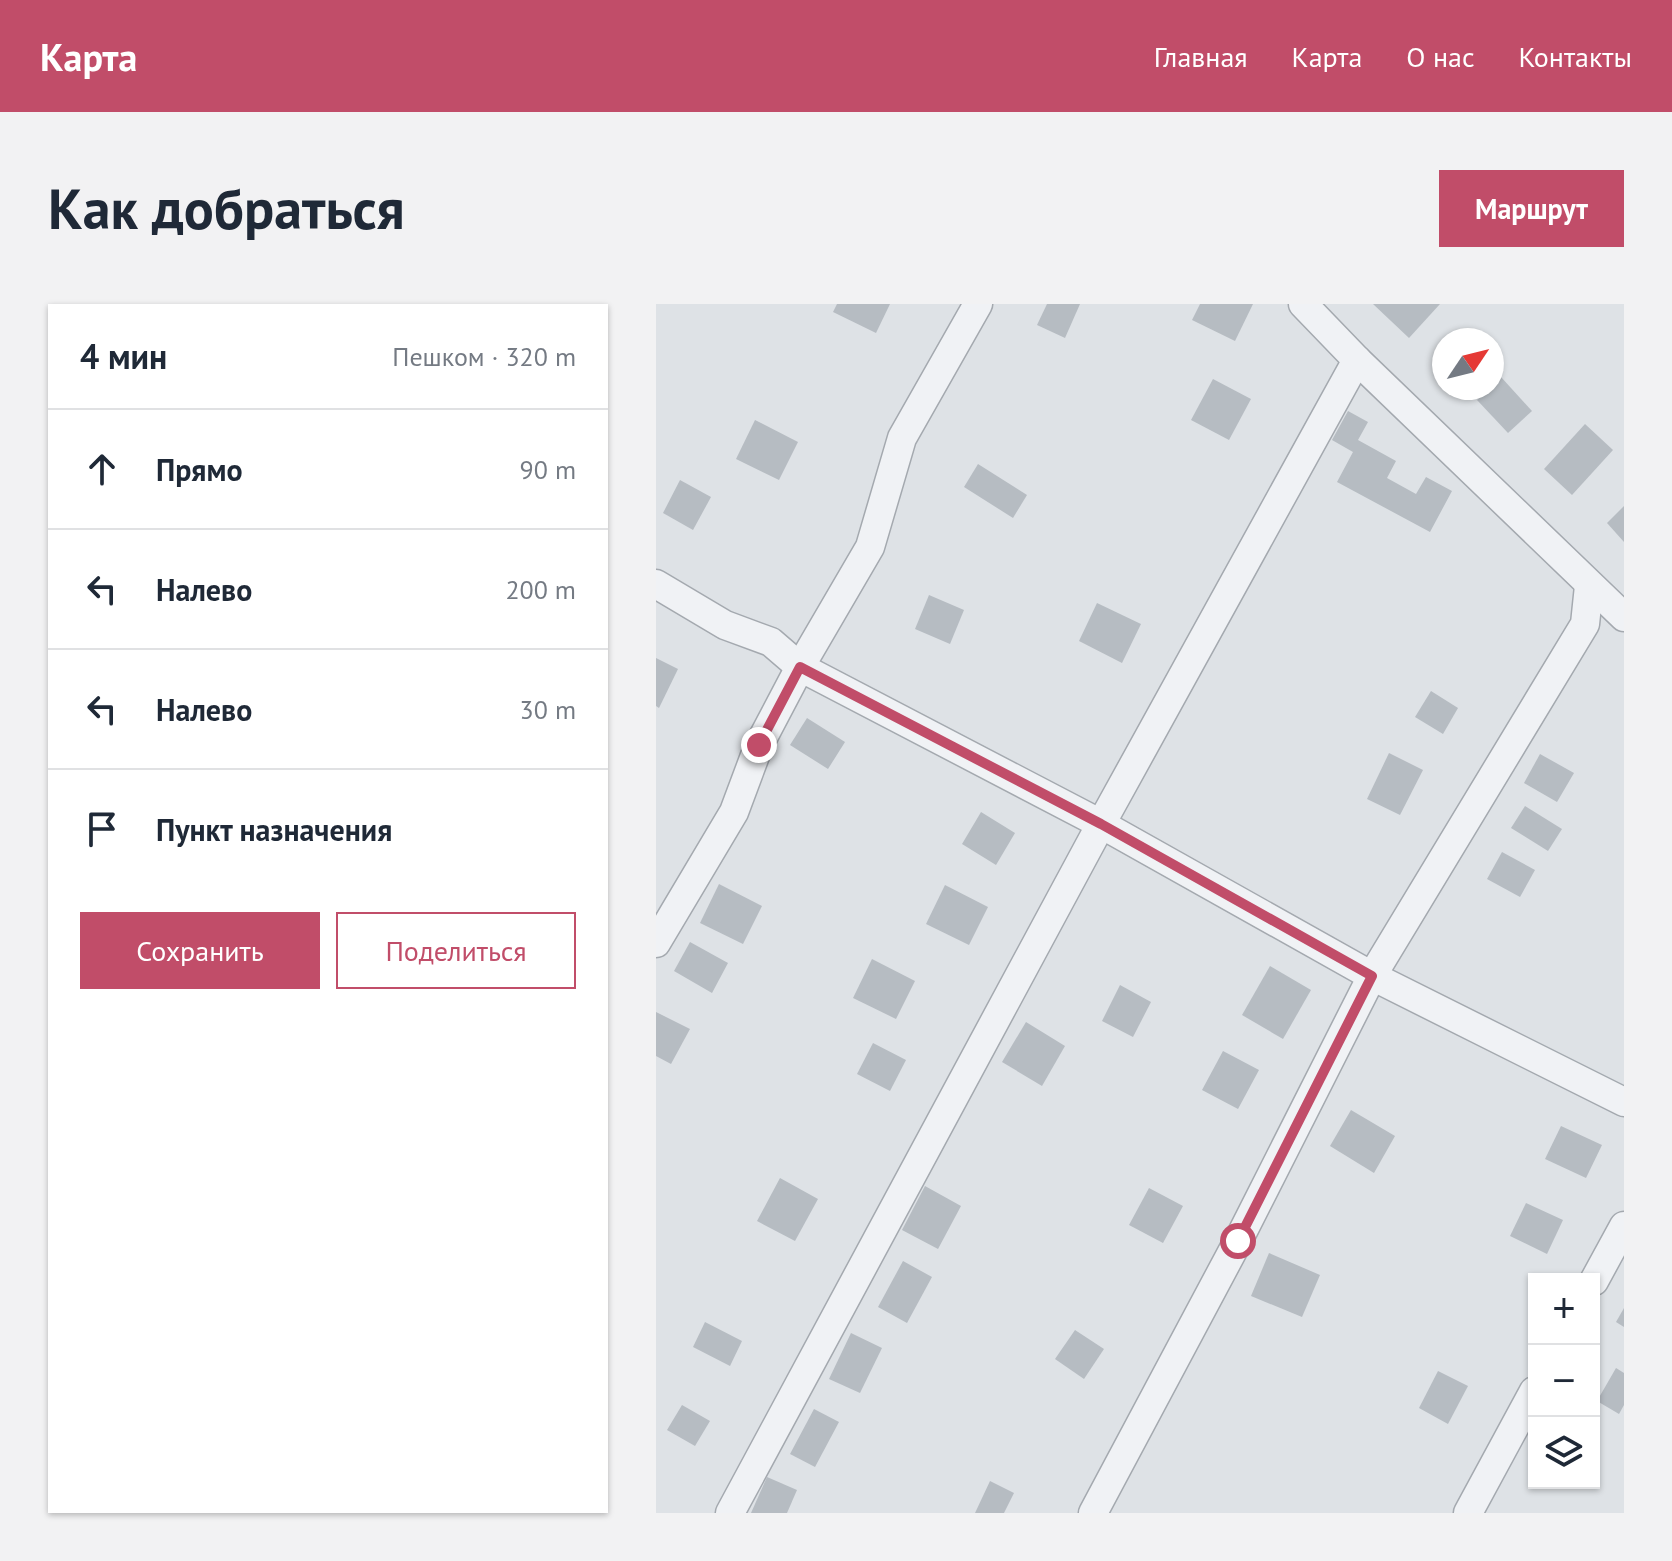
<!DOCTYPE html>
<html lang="ru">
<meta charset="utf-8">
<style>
body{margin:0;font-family:"PT Sans",sans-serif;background:#f2f2f3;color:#1f2937}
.controls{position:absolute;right:24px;bottom:24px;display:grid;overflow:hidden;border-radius:0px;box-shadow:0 2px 6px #0004}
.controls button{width:72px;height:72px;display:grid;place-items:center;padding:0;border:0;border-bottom:2px solid #e0e1e3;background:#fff;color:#1f2937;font:40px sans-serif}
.compass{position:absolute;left:776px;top:24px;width:72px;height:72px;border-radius:50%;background:#fff;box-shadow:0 2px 6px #0004;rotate:55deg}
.stop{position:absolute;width:24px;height:24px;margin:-18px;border:6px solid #c14d69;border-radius:50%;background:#fff}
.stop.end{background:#c14d69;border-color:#fff;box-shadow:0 2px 8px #0008}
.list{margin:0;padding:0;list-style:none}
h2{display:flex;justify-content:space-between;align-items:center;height:104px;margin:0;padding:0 32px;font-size:34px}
h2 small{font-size:26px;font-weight:400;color:#747a83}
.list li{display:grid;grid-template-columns:52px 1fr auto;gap:24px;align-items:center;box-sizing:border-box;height:120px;padding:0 32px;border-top:2px solid #e0e1e3}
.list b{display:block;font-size:30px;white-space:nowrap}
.list em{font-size:26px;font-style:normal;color:#747a83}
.actions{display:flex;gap:16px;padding:24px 32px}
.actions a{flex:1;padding:18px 0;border:2px solid #c14d69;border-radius:0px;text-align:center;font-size:28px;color:#c14d69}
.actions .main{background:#c14d69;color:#fff}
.icon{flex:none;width:44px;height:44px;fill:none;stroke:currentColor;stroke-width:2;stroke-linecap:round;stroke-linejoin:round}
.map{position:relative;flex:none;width:968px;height:1209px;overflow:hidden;border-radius:0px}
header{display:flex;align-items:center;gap:48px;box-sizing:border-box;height:112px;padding:0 40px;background:#c14d69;color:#fff}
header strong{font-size:38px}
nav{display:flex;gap:44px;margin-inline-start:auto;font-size:28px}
.intro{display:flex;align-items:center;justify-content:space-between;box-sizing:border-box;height:192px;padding:0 48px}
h1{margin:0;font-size:56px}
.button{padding:20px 36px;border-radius:0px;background:#c14d69;color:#fff;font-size:28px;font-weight:700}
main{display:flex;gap:48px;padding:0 48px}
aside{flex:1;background:#fff;border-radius:0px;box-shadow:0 2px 6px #0004}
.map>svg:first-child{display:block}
</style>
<header>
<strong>Карта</strong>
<nav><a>Главная</a><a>Карта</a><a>О нас</a><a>Контакты</a></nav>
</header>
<div class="intro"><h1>Как добраться</h1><a class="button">Маршрут</a></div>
<main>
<aside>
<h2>4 мин<small>Пешком · 320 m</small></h2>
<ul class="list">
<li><svg class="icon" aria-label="ahead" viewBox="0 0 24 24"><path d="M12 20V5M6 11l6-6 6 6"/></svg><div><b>Прямо</b></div><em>90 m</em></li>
<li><svg class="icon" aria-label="left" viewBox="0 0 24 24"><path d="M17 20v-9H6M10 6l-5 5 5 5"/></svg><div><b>Налево</b></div><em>200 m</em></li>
<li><svg class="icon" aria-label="left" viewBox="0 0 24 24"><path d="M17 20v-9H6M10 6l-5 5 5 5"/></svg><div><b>Налево</b></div><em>30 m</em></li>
<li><svg class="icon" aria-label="arrive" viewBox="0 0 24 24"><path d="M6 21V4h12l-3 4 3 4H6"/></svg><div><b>Пункт назначения</b></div></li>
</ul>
<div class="actions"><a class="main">Сохранить</a><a>Поделиться</a></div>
</aside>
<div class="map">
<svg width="968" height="1209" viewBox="0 0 968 1209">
<rect width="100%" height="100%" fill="#dee2e6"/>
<!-- building -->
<g fill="#b6bcc2">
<path d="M181,0H234L220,29L177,8Z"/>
<path d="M391,0H424L409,34L381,21Z"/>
<path d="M544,0H597L579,37L536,16Z"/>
<path d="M717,0H784L753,34Z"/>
<path d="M845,73L876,107L852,129L821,96Z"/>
<path d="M557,75L595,95L573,136L535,116Z"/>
<path d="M692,107L712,118L702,136L740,157L731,174L760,190L770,173L796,187L774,228L681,178L697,148L676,136Z"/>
<path d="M99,116L142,138L123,176L80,155Z"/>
<path d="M929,120L957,146L916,191L888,165Z"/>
<path d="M322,160L371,191L357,214L308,183Z"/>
<path d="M24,176L55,193L37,226L7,209Z"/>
<path d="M968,202V238L951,219Z"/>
<path d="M273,291L308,306L294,340L259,325Z"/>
<path d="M441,299L485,320L466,359L423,337Z"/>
<path d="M0,354L22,365L3,404L0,402Z"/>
<path d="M775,387L802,404L787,430L759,413Z"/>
<path d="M151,414L189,438L172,465L134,441Z"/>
<path d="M733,449L767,466L744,511L711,495Z"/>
<path d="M884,450L918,469L901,498L868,479Z"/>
<path d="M869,502L906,525L892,547L855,524Z"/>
<path d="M325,508L359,529L340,561L306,540Z"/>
<path d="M846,548L879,566L864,593L831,575Z"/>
<path d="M63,580L106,602L87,640L44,619Z"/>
<path d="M289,581L332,603L313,641L270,620Z"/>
<path d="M34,638L72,659L56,689L18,667Z"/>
<path d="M216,655L259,677L240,715L197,694Z"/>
<path d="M614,662L655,686L627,735L586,711Z"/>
<path d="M464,681L495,698L477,733L446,717Z"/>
<path d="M0,708L34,725L15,760L0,752Z"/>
<path d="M370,718L409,742L386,782L346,758Z"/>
<path d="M217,739L250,756L234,787L201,770Z"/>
<path d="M567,747L603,766L582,805L546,786Z"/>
<path d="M695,806L739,832L718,869L674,842Z"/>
<path d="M905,822L946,841L930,874L889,855Z"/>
<path d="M124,874L162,895L139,937L101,917Z"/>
<path d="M269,882L305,902L282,945L246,926Z"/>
<path d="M493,884L527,902L507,939L473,921Z"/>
<path d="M870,899L907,916L891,950L854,932Z"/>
<path d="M613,949L664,971L646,1013L595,992Z"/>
<path d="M247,957L276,973L251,1019L222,1003Z"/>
<path d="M968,1004V1023L960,1018Z"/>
<path d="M49,1018L86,1037L74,1062L37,1043Z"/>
<path d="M419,1026L448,1045L428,1075L399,1055Z"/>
<path d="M195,1029L226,1044L204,1089L173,1075Z"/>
<path d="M960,1064L968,1069V1101L963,1110L941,1097Z"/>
<path d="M782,1067L812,1082L792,1120L763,1104Z"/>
<path d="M26,1101L54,1117L39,1142L11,1126Z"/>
<path d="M158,1105L183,1118L159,1163L134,1150Z"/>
<path d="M111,1173L141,1186L131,1209H95Z"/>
<path d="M334,1177L358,1189L348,1209H319Z"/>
</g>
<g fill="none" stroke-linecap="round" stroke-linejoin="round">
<defs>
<g id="minor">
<path d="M647,0L701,56L968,313"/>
<path d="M0,280L69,321L115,338L144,363L445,520L716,672L968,798"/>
<path d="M0,639L78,508L103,441L144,363L214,243L246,134L322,0"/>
<path d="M938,977L968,922"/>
<path d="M74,1209L445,520L701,56"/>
<path d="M437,1209L582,937L716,672L929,320L933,282"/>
<path d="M812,1209L878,1087"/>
</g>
</defs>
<!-- minor casing -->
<use href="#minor" stroke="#a4a9af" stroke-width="31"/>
<!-- minor -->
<use href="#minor" stroke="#f0f2f5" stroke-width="28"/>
</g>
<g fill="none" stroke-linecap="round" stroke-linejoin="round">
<!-- route -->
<path stroke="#c14d69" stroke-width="10" d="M103,441L144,363L445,520L716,672L582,937"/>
</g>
</svg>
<div class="controls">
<button>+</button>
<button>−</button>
<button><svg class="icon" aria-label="layers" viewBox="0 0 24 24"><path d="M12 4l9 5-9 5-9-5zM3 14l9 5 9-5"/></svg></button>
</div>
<svg class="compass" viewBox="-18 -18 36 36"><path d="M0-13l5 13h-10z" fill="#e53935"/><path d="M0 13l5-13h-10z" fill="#747a83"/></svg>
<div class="stop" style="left:582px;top:937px"></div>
<div class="stop end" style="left:103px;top:441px"></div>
</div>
</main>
